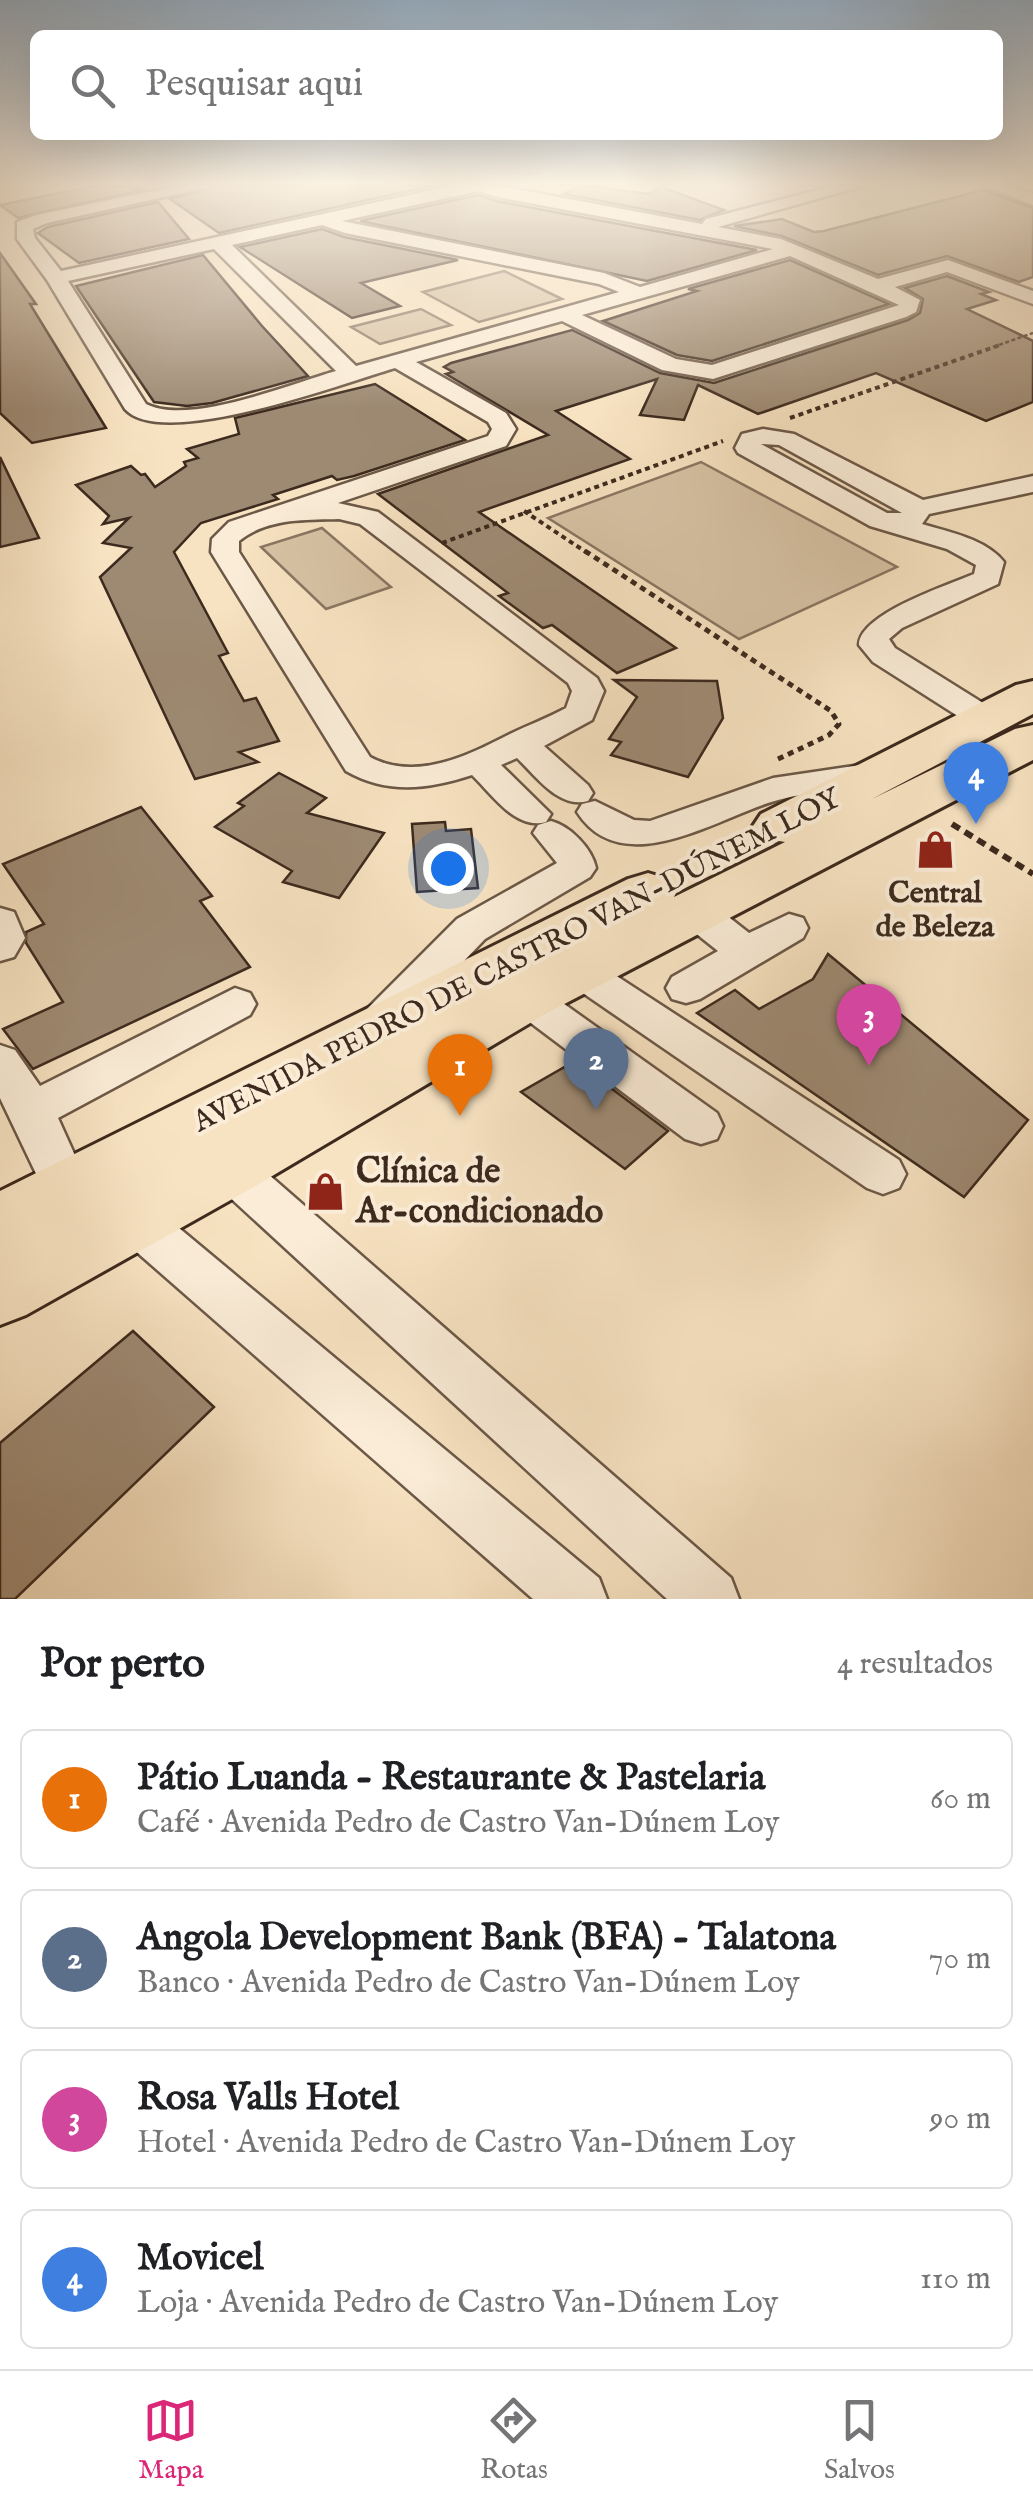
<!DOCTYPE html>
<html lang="pt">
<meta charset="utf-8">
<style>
body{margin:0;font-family:"IM FELL English",serif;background:#f2f2f2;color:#202124}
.you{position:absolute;left:448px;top:868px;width:35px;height:35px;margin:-25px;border:8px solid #fff;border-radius:50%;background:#1a73e8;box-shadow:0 0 0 15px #1a73e833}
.badge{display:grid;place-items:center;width:65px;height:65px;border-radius:50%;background:#db2777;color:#fff;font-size:32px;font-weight:700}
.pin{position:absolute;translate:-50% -82px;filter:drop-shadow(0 2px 5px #0008)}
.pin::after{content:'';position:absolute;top:52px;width:35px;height:30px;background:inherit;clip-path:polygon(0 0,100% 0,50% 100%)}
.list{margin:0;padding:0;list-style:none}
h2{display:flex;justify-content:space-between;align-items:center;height:130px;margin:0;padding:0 40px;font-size:42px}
h2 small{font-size:32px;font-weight:400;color:#757577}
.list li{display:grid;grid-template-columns:65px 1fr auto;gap:30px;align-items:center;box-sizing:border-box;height:140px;margin:0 20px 20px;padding:0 20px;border:2px solid #e0e0e0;border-radius:15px}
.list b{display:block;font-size:38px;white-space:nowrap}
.list p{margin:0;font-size:32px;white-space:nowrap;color:#757577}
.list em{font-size:32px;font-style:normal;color:#757577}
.icon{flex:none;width:55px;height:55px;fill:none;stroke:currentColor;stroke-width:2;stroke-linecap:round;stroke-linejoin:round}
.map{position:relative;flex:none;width:1033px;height:1599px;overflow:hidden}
.search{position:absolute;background:#fff;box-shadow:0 10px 40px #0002;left:30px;right:30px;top:30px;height:110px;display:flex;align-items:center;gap:25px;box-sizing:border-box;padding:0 35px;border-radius:15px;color:#757577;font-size:38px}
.sheet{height:770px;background:#fff}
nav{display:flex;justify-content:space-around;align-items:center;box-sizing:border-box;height:140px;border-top:2px solid #e0e0e0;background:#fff;font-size:28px;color:#757577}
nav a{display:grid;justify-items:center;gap:5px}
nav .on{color:#db2777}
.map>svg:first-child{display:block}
</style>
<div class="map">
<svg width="1033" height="1599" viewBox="0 0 1033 1599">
<rect width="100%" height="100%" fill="#f7e2c1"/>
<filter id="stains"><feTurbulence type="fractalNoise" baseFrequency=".002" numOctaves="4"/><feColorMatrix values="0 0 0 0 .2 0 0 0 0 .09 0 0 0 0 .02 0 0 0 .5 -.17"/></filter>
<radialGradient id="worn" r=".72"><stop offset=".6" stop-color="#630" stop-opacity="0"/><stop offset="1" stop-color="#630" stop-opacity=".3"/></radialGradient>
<!-- green -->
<g fill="#d7c3a5" stroke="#8a7662" stroke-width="2.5">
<path d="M504,271L562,299L479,322L423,292Z"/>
<path d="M421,309L451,325L380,344L351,327Z"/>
<path d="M701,462L897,567L739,639L548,518Z"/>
<path d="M322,528L391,587L326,609L261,547Z"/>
</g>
<!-- building -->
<g fill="#9e8a73" stroke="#3d2a1e" stroke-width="2.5">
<path d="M99,185L146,189L18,218L0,205Z"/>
<path d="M220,185H436L219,233L170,199Z"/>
<path d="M581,185L649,194L661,187L724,210L700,220L564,194Z"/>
<path d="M983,190L1033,208V277L1019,282L947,256L878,275L782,236L734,226L782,219L814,232L824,231Z"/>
<path d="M478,195L496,201L757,250L647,281L360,221Z"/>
<path d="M158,202L189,239L79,263L38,233L48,227Z"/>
<path d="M322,229L344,237L458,260L361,283L400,306L352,318L240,247Z"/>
<path d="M0,253L36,304H30L106,428L32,443L0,413Z"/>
<path d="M203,255L262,326L308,376L212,403L187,406L154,402L76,286Z"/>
<path d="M790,260L889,304L712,361L677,355L603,321L697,291L688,289Z"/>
<path d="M947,276L989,292L981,294L996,300L967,309L1033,341V402L986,421L876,373L758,414L698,385L684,420L640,415L657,379L556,411L630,459L479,512L676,648L617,673L552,625L543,628L499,596L508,593L378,494L548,435L446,374L453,372L444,367L451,363L572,330L660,373L714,383L908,320L920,313L923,299L905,288Z"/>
<path d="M375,384L465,440L354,476L337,480L332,476L273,495L278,499L201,523L174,552L228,653L219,656L244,701L256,698L279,741L239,752L258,762L195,779L100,577L131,548L103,543L129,518L103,524L109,516L76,485L131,466L141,475L145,474L155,487L186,466L184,462L198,458L187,449L239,434L235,418Z"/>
<path d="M0,457L39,538L0,547Z"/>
<path d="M614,680L717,681L723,718L688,777L611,755L621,742L609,739L637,697Z"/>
<path d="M279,773L326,798L307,813L384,833L339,898L283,882L292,871L215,827L244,806L238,803Z"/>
<path d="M141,807L212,896L200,901L250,967L33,1069L3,1029L63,1002L26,943V932L44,924L3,864Z"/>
<path d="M445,822L446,831L471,829L478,888L417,892L412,824Z"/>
<path d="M828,954L1028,1120L964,1197L697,1013L735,990L759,1009L813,979Z"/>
<path d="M575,1061L668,1131L625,1169L521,1092Z"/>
<path d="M133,1331L214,1407L15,1599H0V1443Z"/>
</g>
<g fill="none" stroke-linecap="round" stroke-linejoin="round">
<defs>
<g id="minor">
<path d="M182,185H217L47,223L33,229L35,238L61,271L456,185H495L702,224L706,219L837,185H866L718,227L781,239L878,279L948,260L1033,291V304L947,272L895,287L920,300L916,312L906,317L713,379L662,370L562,321L416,362L506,413L516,429L506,446L338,503L378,512L597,678L604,691L592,720L544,746L588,785L593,793L588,801C559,809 537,777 517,758L501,765L551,814L546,822C515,830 493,795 472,775C429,789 388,795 346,771L211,552L212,539L229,522L488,436L492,429L488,422L395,368C344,383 162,451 125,409L47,280L17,239V222L36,215ZM478,191L497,197L773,249L640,287L604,273L342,221ZM322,225L345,233L599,284L619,292L356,366L232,245ZM214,249L336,371C290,384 189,426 146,404L68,281ZM790,256L899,305L712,365L676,359L582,315ZM339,519L360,524L568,683L572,691L566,708C548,718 528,725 510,734C469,755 416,782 370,757L239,552V541C267,518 305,520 339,519Z"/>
<path d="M980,185H1006L1033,194V205Z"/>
<path d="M763,429L794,434L923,500L1033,476V492L929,514L922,524C949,532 986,539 1004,562L998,584L902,628L889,639L895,648L999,713L1003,720L999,727H975L873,662L859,645C859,614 948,585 974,574L976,565L947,549L870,526L738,453L735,448L742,434ZM761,444L779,445L902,513H887Z"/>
<path d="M874,763L886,766L891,774L886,782C851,791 813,790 778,800C721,815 623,884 577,812L582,804L595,801L634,820L650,821L773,778Z"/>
<path d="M551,821C570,826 592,848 596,868L590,877L485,939L398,1030L383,1035L368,1030L362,1019L368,1008L457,919L557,863L533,833L538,825Z"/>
<path d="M693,897L707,900L749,933L789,914L803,918L808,928L803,938L700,999L686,1003L672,999L666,988L672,977L718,951L679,920L674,910L679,900Z"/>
<path d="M0,908L14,912L25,938L14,957L0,961Z"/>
<path d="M578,955L592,960L899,1160L906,1174L899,1188L883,1194L867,1188L564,980L558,970L564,960Z"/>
<path d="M525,982L539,986L717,1113L723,1126L717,1139L701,1144L685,1139L511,1008L505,997L511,986Z"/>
<path d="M235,988L250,993L256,1004L250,1015L58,1118L91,1191L85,1205L68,1211L51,1205L0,1098V1045L15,1050L40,1086Z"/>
<path d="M228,1148L244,1153L731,1578L739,1599H667L212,1181L205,1167L212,1153Z"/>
<path d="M132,1197L149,1203L599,1578L607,1599H533L115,1233L108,1218L115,1203Z"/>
</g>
<path id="highway" d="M1033,681V714L872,799L1015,729L1033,725V760L547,1013L252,1188L26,1315L0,1325V1191L628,879L648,873L668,879L676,893L674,897L785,842L761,838L753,826L761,814L1016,685Z"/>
</defs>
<!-- minor casing -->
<use href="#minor" stroke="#6c5847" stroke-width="5"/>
<!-- highway casing -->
<use href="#highway" stroke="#3d2a1e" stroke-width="6"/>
<!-- path-far3 -->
<path stroke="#3d2a1e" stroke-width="2.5" stroke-dasharray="4 2.5" stroke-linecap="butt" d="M993,347L1033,333"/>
<!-- path-far2 -->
<g stroke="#3d2a1e" stroke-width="4" stroke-dasharray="5 4" stroke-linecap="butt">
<path d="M790,418L1000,345"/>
<path d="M524,511L589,554"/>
<path d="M442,543L723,441"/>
</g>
<!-- path-far1 -->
<path stroke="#3d2a1e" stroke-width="5" stroke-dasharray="6 5" stroke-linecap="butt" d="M585,551L831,711L839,724L829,735L774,761"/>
<!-- path -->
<path stroke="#3d2a1e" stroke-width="6" stroke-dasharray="9 6" stroke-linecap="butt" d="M952,824L1033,874"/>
<!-- minor -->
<use href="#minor" fill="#faecd7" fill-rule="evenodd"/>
<!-- highway -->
<use href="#highway" fill="#f7e2c1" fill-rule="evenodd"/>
</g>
<!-- sky -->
<linearGradient id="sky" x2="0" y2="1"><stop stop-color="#95adc2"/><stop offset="0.45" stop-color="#fbf2e3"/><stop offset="1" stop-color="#fbf2e3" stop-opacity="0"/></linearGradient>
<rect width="1033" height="409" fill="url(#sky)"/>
<!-- icons -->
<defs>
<symbol id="shop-bare" viewBox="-9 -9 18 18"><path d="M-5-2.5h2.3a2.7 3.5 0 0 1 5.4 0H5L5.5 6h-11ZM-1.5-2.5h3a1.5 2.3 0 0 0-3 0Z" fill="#8f2418" stroke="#faecd7" stroke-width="2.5" paint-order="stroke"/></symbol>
</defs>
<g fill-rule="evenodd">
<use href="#shop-bare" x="908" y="822" width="55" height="55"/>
<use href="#shop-bare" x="298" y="1164" width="55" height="55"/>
</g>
<g text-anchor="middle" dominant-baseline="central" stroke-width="8" stroke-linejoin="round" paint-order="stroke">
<!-- poi labels -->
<g font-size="30" font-weight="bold" fill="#3d2a1e" stroke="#faecd7">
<text x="935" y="894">Central<tspan x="935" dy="34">de Beleza</tspan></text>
</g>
<!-- street labels -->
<g font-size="30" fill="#3d2a1e" stroke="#faecd7">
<text transform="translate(517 961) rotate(-27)">AVENIDA PEDRO DE CASTRO VAN-DÚNEM LOY</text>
</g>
<!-- near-poi labels -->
<g font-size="35" font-weight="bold" fill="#3d2a1e" stroke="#faecd7" text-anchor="start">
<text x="356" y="1172">Clínica de<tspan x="356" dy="40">Ar-condicionado</tspan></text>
</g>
</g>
<rect width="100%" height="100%" filter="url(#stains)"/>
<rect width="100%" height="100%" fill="url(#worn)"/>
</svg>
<div class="you"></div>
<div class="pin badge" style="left:460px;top:1116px;background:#e8710a">1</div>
<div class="pin badge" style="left:596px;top:1110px;background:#5c6f8a">2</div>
<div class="pin badge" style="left:869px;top:1066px;background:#d1479c">3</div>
<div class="pin badge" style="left:976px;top:824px;background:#3f7fe0">4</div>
<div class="search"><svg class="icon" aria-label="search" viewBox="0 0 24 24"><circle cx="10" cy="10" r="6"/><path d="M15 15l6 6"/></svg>Pesquisar aqui</div>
</div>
<section class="sheet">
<h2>Por perto<small>4 resultados</small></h2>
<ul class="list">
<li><span class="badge" style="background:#e8710a">1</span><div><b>Pátio Luanda - Restaurante &amp; Pastelaria</b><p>Café · Avenida Pedro de Castro Van-Dúnem Loy</p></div><em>60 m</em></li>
<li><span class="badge" style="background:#5c6f8a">2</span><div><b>Angola Development Bank (BFA) - Talatona</b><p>Banco · Avenida Pedro de Castro Van-Dúnem Loy</p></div><em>70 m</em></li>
<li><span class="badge" style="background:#d1479c">3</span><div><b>Rosa Valls Hotel</b><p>Hotel · Avenida Pedro de Castro Van-Dúnem Loy</p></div><em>90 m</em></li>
<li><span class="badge" style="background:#3f7fe0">4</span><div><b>Movicel</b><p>Loja · Avenida Pedro de Castro Van-Dúnem Loy</p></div><em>110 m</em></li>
</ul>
</section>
<nav>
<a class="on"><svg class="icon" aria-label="map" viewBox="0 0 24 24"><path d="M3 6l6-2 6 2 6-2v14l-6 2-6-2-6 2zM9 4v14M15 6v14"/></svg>Mapa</a>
<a><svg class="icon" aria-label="directions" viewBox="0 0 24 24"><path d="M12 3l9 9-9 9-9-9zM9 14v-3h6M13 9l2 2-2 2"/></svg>Rotas</a>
<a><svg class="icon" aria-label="saved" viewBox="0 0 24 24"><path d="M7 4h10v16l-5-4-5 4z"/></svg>Salvos</a>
</nav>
